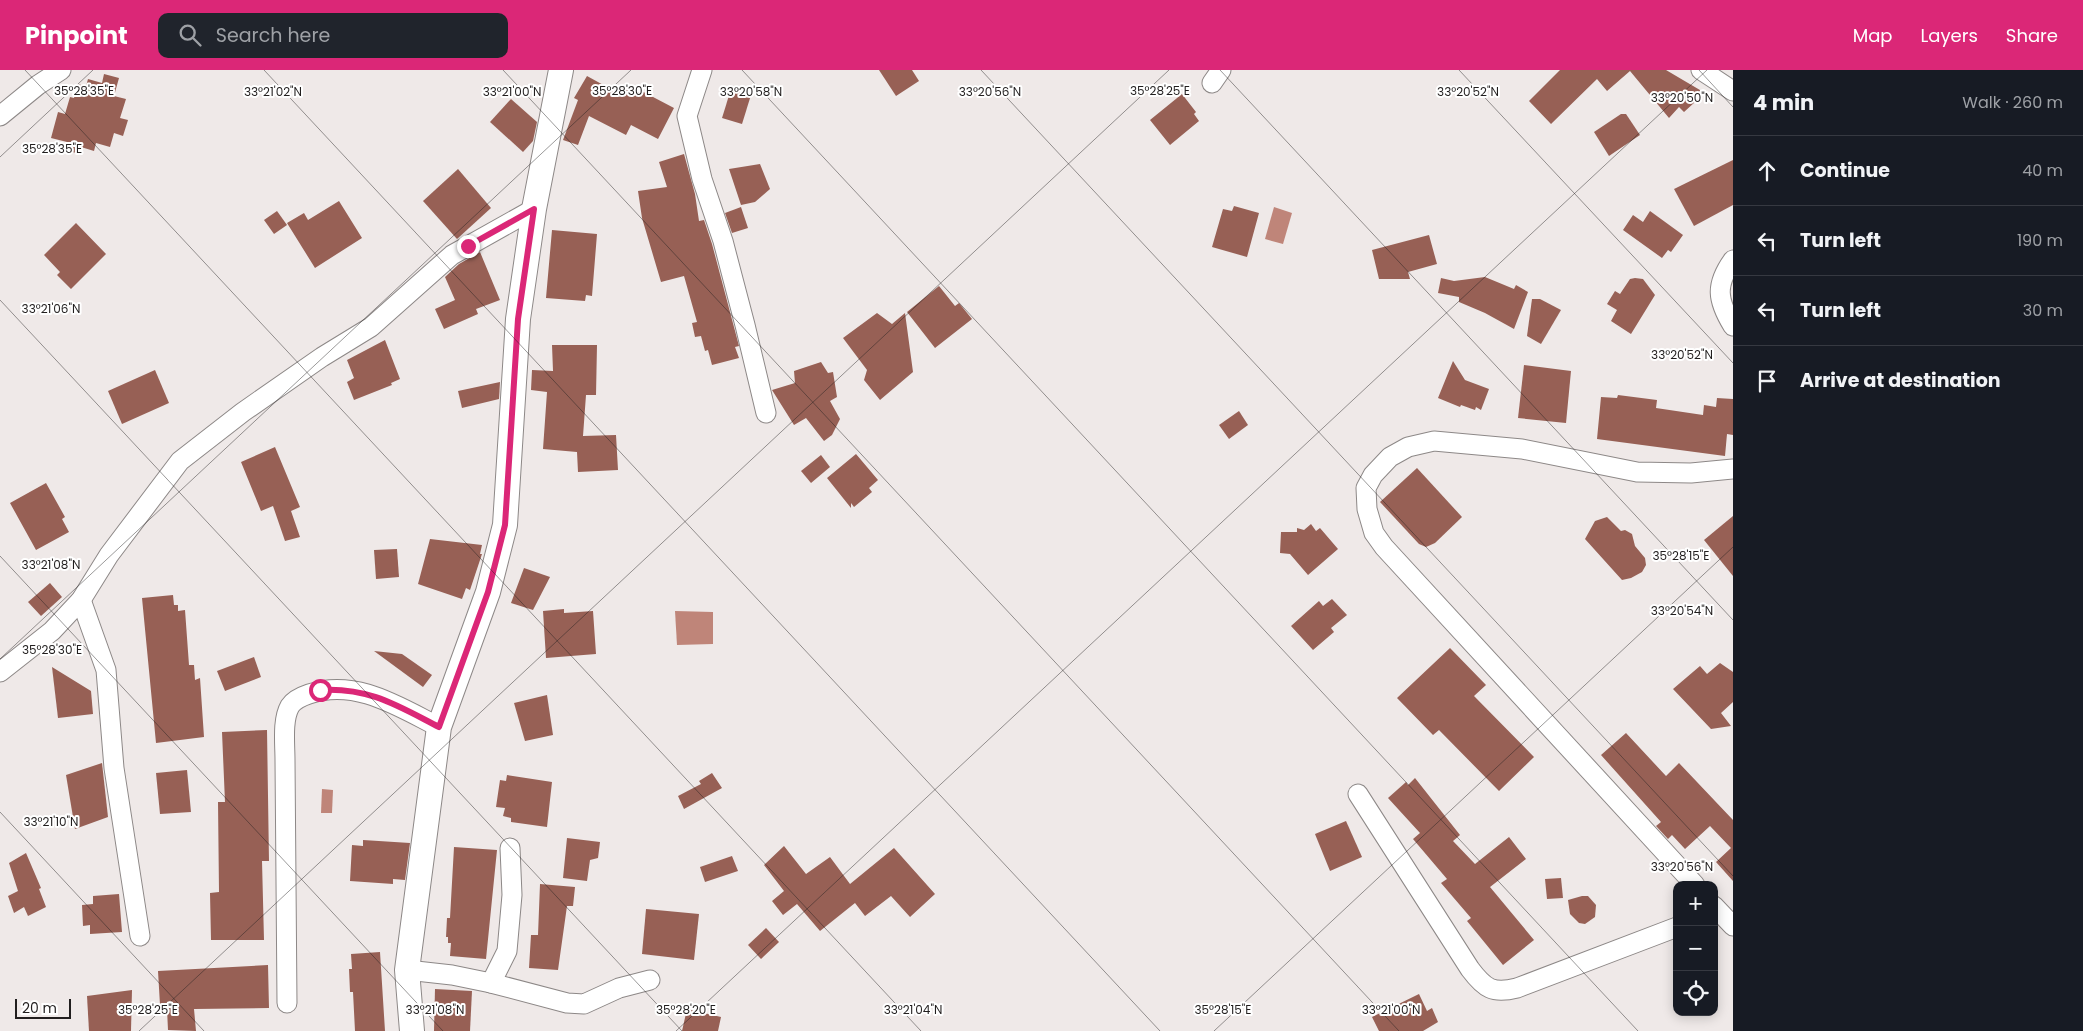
<!DOCTYPE html>
<meta charset="utf-8">
<style>
body{margin:0;font-family:Poppins,sans-serif;background:#20242c;color:#f1f3f6}
.controls{position:absolute;right:15px;bottom:15px;display:grid;overflow:hidden;border-radius:10px;box-shadow:0 2px 12px #0003}
.controls button{width:45px;height:45px;display:grid;place-items:center;padding:0;border:0;border-bottom:1px solid #363941;background:#171b24;color:#f1f3f6;font:25px sans-serif}
.scale{position:absolute;left:15px;bottom:12px;width:56px;box-sizing:border-box;padding-left:5px;border:2px solid #211e1e;border-top:0;font-size:14px;line-height:18px;white-space:nowrap;color:#211e1e;-webkit-text-stroke:4px #fff;paint-order:stroke}
.stop{position:absolute;width:15px;height:15px;margin:-11px;border:4px solid #db2777;border-radius:50%;background:#fff}
.stop.end{background:#db2777;border-color:#fff;box-shadow:0 1px 5px #0008}
.list{margin:0;padding:0;list-style:none}
h2{display:flex;justify-content:space-between;align-items:center;height:65px;margin:0;padding:0 20px;font-size:21px}
h2 small{font-size:16px;font-weight:400;color:#9ea1a6}
.list li{display:grid;grid-template-columns:32px 1fr auto;gap:15px;align-items:center;box-sizing:border-box;height:70px;padding:0 20px;border-top:1px solid #363941}
.list b{display:block;font-size:19px;white-space:nowrap}
.list em{font-size:16px;font-style:normal;color:#9ea1a6}
.icon{flex:none;width:28px;height:28px;fill:none;stroke:currentColor;stroke-width:2;stroke-linecap:round;stroke-linejoin:round}
.map{position:relative;flex:none;width:1733px;height:961px;overflow:hidden}
header{display:flex;align-items:center;gap:30px;box-sizing:border-box;height:70px;padding:0 25px;background:#db2777;color:#fff}
header strong{font-size:24px}
nav{display:flex;gap:28px;margin-inline-start:auto;font-size:18px}
.search{width:350px;height:45px;background:#20242c;display:flex;align-items:center;gap:12px;box-sizing:border-box;padding:0 18px;border-radius:10px;color:#9ea1a6;font-size:19px}
main{display:flex}
aside{flex:1;background:#171b24}
.map>svg:first-child{display:block}
</style>
<header>
<strong>Pinpoint</strong>
<div class="search"><svg class="icon" aria-label="search" viewBox="0 0 24 24"><circle cx="10" cy="10" r="6"/><path d="M15 15l6 6"/></svg>Search here</div>
<nav><a>Map</a><a>Layers</a><a>Share</a></nav>
</header>
<main>
<div class="map">
<svg width="1733" height="961" viewBox="0 0 1733 961">
<rect width="100%" height="100%" fill="#efe9e8"/>
<!-- water -->
<g fill="#bf8579">
<path d="M1274,137L1292,143L1283,174L1265,169Z"/>
<path d="M675,541L713,542V574L677,575Z"/>
<path d="M322,719L333,720L332,743H321Z"/>
</g>
<!-- building -->
<g fill="#976055">
<path d="M879,0H912L919,11L896,26Z"/>
<path d="M1560,0H1666L1705,23L1684,42L1679,37L1669,48L1630,1L1607,21L1597,9L1551,54L1529,31Z"/>
<path d="M104,4L119,8L114,26L126,29L120,48L128,50L123,66L114,63L110,77L96,73L94,81L81,77L80,84L65,80L67,72L51,68L58,42L65,44L70,27L74,28L77,14L86,16L88,9L102,13Z"/>
<path d="M587,6L618,23L621,17L631,22L634,17L674,38L658,69L631,55L626,65L589,46L578,75L563,70L578,30L574,28Z"/>
<path d="M731,19L751,25L742,54L722,48Z"/>
<path d="M1182,24L1196,42L1194,44L1199,51L1170,75L1150,50Z"/>
<path d="M511,29L537,52L533,71L523,82L490,52Z"/>
<path d="M1621,44H1626L1640,65L1609,86L1594,62Z"/>
<path d="M684,84L695,124L699,151L704,150L712,174L739,276L735,277L739,288L712,295L708,280L705,281L701,266L695,267L692,253L697,252L684,206L661,212L642,148L638,121L667,117L659,92Z"/>
<path d="M1733,90V135L1694,156L1674,119Z"/>
<path d="M760,94L770,119L755,132L741,135L729,99Z"/>
<path d="M458,99L491,138L457,169L423,131Z"/>
<path d="M339,131L362,168L315,198L287,153L304,143L308,150Z"/>
<path d="M1234,136L1259,143L1247,187L1212,177L1223,139L1232,141Z"/>
<path d="M741,137L748,158L732,163L725,143Z"/>
<path d="M277,141L287,155L274,164L264,150Z"/>
<path d="M1650,141L1683,165L1671,182L1668,180L1662,188L1623,160L1633,145L1643,152Z"/>
<path d="M76,153L106,184L71,219L57,205L60,202L44,185Z"/>
<path d="M552,160L597,164L592,226L586,225L585,231L546,228Z"/>
<path d="M1429,165L1437,194L1408,202L1410,209H1379L1372,180Z"/>
<path d="M480,182L500,230L476,239L478,244L444,259L435,239L455,230L445,207L459,194Z"/>
<path d="M1485,207L1514,219L1516,215L1528,222L1514,259L1485,243L1459,232V227L1438,223L1441,208L1454,211Z"/>
<path d="M1635,208L1643,209L1655,225L1631,264L1611,251L1617,240L1607,234L1615,221L1620,224L1630,209Z"/>
<path d="M939,216L955,236L959,233L972,249L935,278L907,242Z"/>
<path d="M1532,229H1540L1561,240L1541,274L1527,266Z"/>
<path d="M877,243L892,254L905,243L913,302L880,330L864,310L867,300L843,268Z"/>
<path d="M385,270L400,309L391,313L392,315L354,330L347,312L354,308L347,290Z"/>
<path d="M552,275H597L596,325H586L583,366L616,365L618,400L578,402L577,382L543,379L547,322L531,320L532,300L553,301Z"/>
<path d="M1453,291L1465,310L1489,319L1481,340L1476,337L1475,340L1461,335L1460,337L1438,328Z"/>
<path d="M821,292L828,303L833,302L837,327L830,331L840,349L832,365L824,371L806,348L794,355L772,320L795,313L794,301Z"/>
<path d="M1524,295L1571,301L1566,353L1518,348Z"/>
<path d="M155,300L169,333L122,354L108,321Z"/>
<path d="M500,312L499,329L462,338L458,321Z"/>
<path d="M1618,325L1657,330L1656,338L1703,345L1704,335L1716,337L1717,328L1733,329V365L1727,364L1725,386L1597,369L1601,327L1617,328Z"/>
<path d="M1239,341L1248,355L1229,369L1219,355Z"/>
<path d="M275,377L300,437L291,441L300,467L285,471L273,436L261,441L241,392Z"/>
<path d="M856,384L878,410L869,418L872,422L854,437L851,433V438L827,408Z"/>
<path d="M821,385L830,397L811,413L801,401Z"/>
<path d="M1417,398L1462,447L1435,473L1426,477L1419,474L1380,432Z"/>
<path d="M46,413L65,447L62,449L69,462L36,480L10,433Z"/>
<path d="M1733,446V506L1704,470Z"/>
<path d="M1607,447L1621,461L1625,460L1632,464L1635,476L1645,488L1646,495L1642,502L1631,508L1622,510L1585,469L1595,451Z"/>
<path d="M1311,454L1316,461L1320,458L1338,479L1308,505L1290,484L1280,483L1281,462H1297V458L1304,460Z"/>
<path d="M430,469L482,475L480,484H482L470,520L466,518L462,529L418,514Z"/>
<path d="M397,479L399,507L376,509L374,480Z"/>
<path d="M524,498L550,507L533,540L511,533Z"/>
<path d="M50,513L62,527L41,546L28,532Z"/>
<path d="M173,525L174,535H178V541L185,540L189,595H194L195,610L200,608L204,667L156,673L142,528Z"/>
<path d="M1332,529L1347,545L1331,558L1334,562L1313,580L1291,556L1319,531L1323,536Z"/>
<path d="M564,539V543L593,541L596,584L546,588L543,541Z"/>
<path d="M1450,578L1486,615L1474,626L1534,687L1499,721L1439,660L1433,665L1397,628Z"/>
<path d="M374,581L402,584L432,605L423,617Z"/>
<path d="M254,587L261,607L225,621L217,601Z"/>
<path d="M1720,593L1733,602V632L1721,643L1731,656L1711,659L1673,619L1700,596L1707,604Z"/>
<path d="M52,597L91,621L93,644L58,648Z"/>
<path d="M547,625L553,665L525,671L514,633Z"/>
<path d="M267,660L269,791H262L264,870H211L210,823L219,822L218,732H225L222,662Z"/>
<path d="M1626,663L1666,706L1679,693L1733,750V811L1716,792L1731,778L1710,756L1685,779L1672,765L1668,769L1656,756L1661,752L1601,685Z"/>
<path d="M102,693L108,747L75,759L66,705Z"/>
<path d="M187,700L191,742L160,744L156,703Z"/>
<path d="M712,703L722,718L684,739L678,726L701,714L699,711Z"/>
<path d="M507,705L552,712L547,757L511,752V748L503,746L505,738L496,737L500,710L506,711Z"/>
<path d="M1415,708L1460,765L1453,771L1475,794L1509,767L1526,789L1490,817L1534,870L1503,895L1467,851L1471,848L1441,813L1447,809L1413,769L1420,763L1388,728L1406,712L1408,715Z"/>
<path d="M1346,751L1362,787L1330,801L1315,764Z"/>
<path d="M567,768L600,772L598,788L590,790L587,811L563,808Z"/>
<path d="M363,770L410,773L405,810L393,809V814L350,811L352,775L363,776Z"/>
<path d="M784,776L806,804L830,787L850,814L894,778L935,824L910,847L891,826L865,846L855,833L820,861L797,834L783,845L772,831L784,821L764,795Z"/>
<path d="M454,777L497,780L486,889L450,886L451,873H448V867H446L447,848H450Z"/>
<path d="M26,783L41,818L39,819L46,837L28,846L24,837L14,843L8,826L18,821L9,793Z"/>
<path d="M732,786L738,801L705,812L700,797Z"/>
<path d="M1561,808L1563,828L1547,829L1545,809Z"/>
<path d="M540,814L575,817L573,836H567L558,900L529,898L531,865H538Z"/>
<path d="M119,824L122,862L90,864V855L83,856L82,835L93,834V826Z"/>
<path d="M1582,826H1588L1596,835L1595,847L1585,854L1579,853L1570,844L1568,830Z"/>
<path d="M646,839L699,844L694,890L642,884Z"/>
<path d="M766,858L779,872L761,889L748,875Z"/>
<path d="M380,882L385,961H355L353,922H350L349,899H352L351,884Z"/>
<path d="M268,895L269,938L194,939L196,961L168,960L167,939L160,935L158,901Z"/>
<path d="M435,919L472,921L470,961H434Z"/>
<path d="M132,920L131,961H89L87,926Z"/>
<path d="M1419,924L1427,941L1432,938L1438,952L1423,961H1379L1372,947Z"/>
<path d="M687,939L721,947L718,961H682Z"/>
</g>
<g fill="none" stroke-linecap="round" stroke-linejoin="round">
<defs>
<g id="minor">
<path d="M702,0L687,46L702,109L723,171L745,255L766,343"/>
<path d="M1701,0L1733,21"/>
<path d="M1212,13L1221,0"/>
<path d="M0,46L38,15L61,0"/>
<path d="M1733,190C1715,215 1717,230 1733,256"/>
<path d="M81,530L106,600L114,698L140,866"/>
<path d="M0,602L52,561L81,530L109,485L180,391L243,342L322,287L371,257L452,185L534,139"/>
<path d="M1358,724L1470,899C1485,919 1493,924 1517,918L1677,857"/>
<path d="M1695,815L1384,477L1374,463L1367,439L1366,418L1373,405L1390,387L1408,377L1434,371L1522,379L1637,402L1691,403L1733,399"/>
<path d="M1714,836L1733,856"/>
<path d="M407,900L452,905L491,913L567,933L584,934L619,918L650,910"/>
<path d="M491,913L507,881L512,825L510,778"/>
<path d="M287,933L285,690C285,674 282,650 290,636C294,630 303,626 309,624C356,608 399,637 439,657"/>
</g>
<path id="tertiary" d="M412,961L407,900L439,657L488,522L505,455L518,249L534,139L561,0"/>
</defs>
<!-- minor casing -->
<use href="#minor" stroke="#8d8887" stroke-width="21"/>
<!-- tertiary casing -->
<use href="#tertiary" stroke="#8d8887" stroke-width="26"/>
<!-- minor -->
<use href="#minor" stroke="#fff" stroke-width="19"/>
<!-- tertiary -->
<use href="#tertiary" stroke="#fff" stroke-width="24"/>
</g>
<g fill="none" stroke-linecap="round" stroke-linejoin="round">
<!-- route -->
<path stroke="#db2777" stroke-width="6" d="M320,620C369,617 398,636 439,657L488,522L505,455L518,249L534,139L468,176"/>
</g>
<!-- ticks -->
<path fill="none" stroke="#211e1e" stroke-width="1" stroke-opacity="0.45" d="M25,0L921,961M264,0L1160,961M503,0L1399,961M742,0L1638,961M981,0L1733,806M1220,0L1733,550M1459,0L1733,293M1699,0L1733,37M0,87L93,0M0,230L682,961M0,486L443,961M0,589L631,0M0,742L204,961M139,961L1169,0M676,961L1707,0M1214,961L1733,477"/>
<g font-size="12" text-anchor="middle" fill="#211e1e" stroke="#fff" stroke-width="4" stroke-linejoin="round" paint-order="stroke">
<text x="84" y="25">35°28'35"E</text>
<text x="622" y="25">35°28'30"E</text>
<text x="1160" y="25">35°28'25"E</text>
<text x="273" y="26">33°21'02"N</text>
<text x="512" y="26">33°21'00"N</text>
<text x="751" y="26">33°20'58"N</text>
<text x="990" y="26">33°20'56"N</text>
<text x="1468" y="26">33°20'52"N</text>
<text x="1682" y="32">33°20'50"N</text>
<text x="52" y="83">35°28'35"E</text>
<text x="51" y="243">33°21'06"N</text>
<text x="1682" y="289">33°20'52"N</text>
<text x="1681" y="490">35°28'15"E</text>
<text x="51" y="499">33°21'08"N</text>
<text x="1682" y="545">33°20'54"N</text>
<text x="52" y="584">35°28'30"E</text>
<text x="51" y="756">33°21'10"N</text>
<text x="1682" y="801">33°20'56"N</text>
<text x="435" y="944">33°21'08"N</text>
<text x="913" y="944">33°21'04"N</text>
<text x="1391" y="944">33°21'00"N</text>
<text x="148" y="944">35°28'25"E</text>
<text x="686" y="944">35°28'20"E</text>
<text x="1223" y="944">35°28'15"E</text>
</g>
</svg>
<div class="controls">
<button>+</button>
<button>−</button>
<button><svg class="icon" aria-label="locate" viewBox="0 0 24 24"><circle cx="12" cy="12" r="6"/><path d="M12 2v4M12 18v4M2 12h4M18 12h4"/></svg></button>
</div>
<div class="scale">20 m</div>
<div class="stop" style="left:320px;top:620px"></div>
<div class="stop end" style="left:468px;top:176px"></div>
</div>
<aside>
<h2>4 min<small>Walk · 260 m</small></h2>
<ul class="list">
<li><svg class="icon" aria-label="ahead" viewBox="0 0 24 24"><path d="M12 20V5M6 11l6-6 6 6"/></svg><div><b>Continue</b></div><em>40 m</em></li>
<li><svg class="icon" aria-label="left" viewBox="0 0 24 24"><path d="M17 20v-9H6M10 6l-5 5 5 5"/></svg><div><b>Turn left</b></div><em>190 m</em></li>
<li><svg class="icon" aria-label="left" viewBox="0 0 24 24"><path d="M17 20v-9H6M10 6l-5 5 5 5"/></svg><div><b>Turn left</b></div><em>30 m</em></li>
<li><svg class="icon" aria-label="arrive" viewBox="0 0 24 24"><path d="M6 21V4h12l-3 4 3 4H6"/></svg><div><b>Arrive at destination</b></div></li>
</ul>
</aside>
</main>
